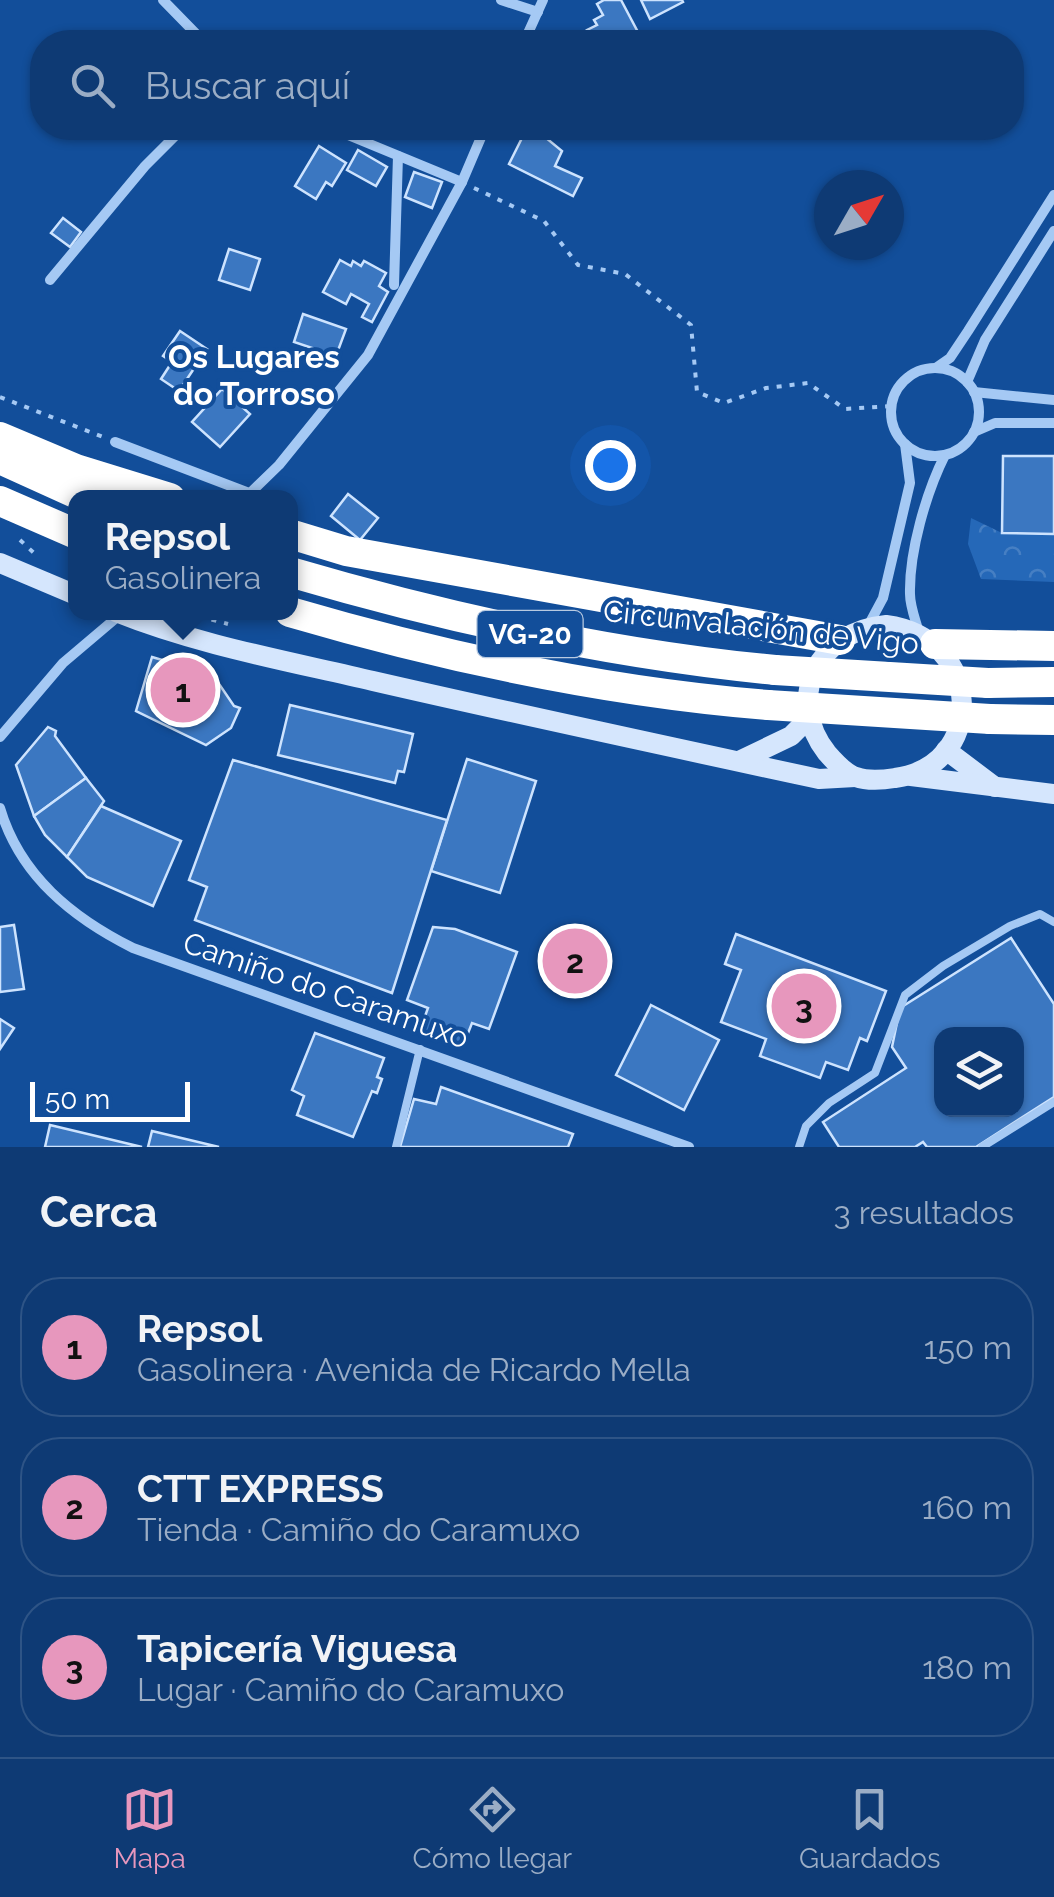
<!DOCTYPE html>
<html lang="es">
<meta charset="utf-8">
<style>
body{margin:0;font-family:Raleway,sans-serif;background:#1c457c;color:#f1f3f6}
.controls{position:absolute;right:30px;bottom:30px;display:grid;overflow:hidden;border-radius:20px;box-shadow:0 2px 8px #0004}
.controls button{width:90px;height:90px;display:grid;place-items:center;padding:0;border:0;border-bottom:2px solid #2e5486;background:#0e3a74;color:#f1f3f6;font:50px sans-serif}
.compass{position:absolute;left:814px;top:170px;width:90px;height:90px;border-radius:50%;background:#0e3a74;box-shadow:0 2px 8px #0004;rotate:51deg}
.scale{position:absolute;left:30px;bottom:25px;width:160px;box-sizing:border-box;padding-left:10px;border:5px solid #fff;border-top:0;font-size:28px;line-height:35px;white-space:nowrap;color:#fff;-webkit-text-stroke:8px #124e9a;paint-order:stroke}
.you{position:absolute;left:610px;top:465px;width:35px;height:35px;margin:-25px;border:8px solid #fff;border-radius:50%;background:#1a73e8;box-shadow:0 0 0 15px #1a73e833}
.badge{display:grid;place-items:center;width:65px;height:65px;border-radius:50%;background:#e797bd;color:#111;font-size:32px;font-weight:700}
.pin{position:absolute;translate:-50% -50%;border:5px solid #fff;box-shadow:0 2px 10px #0006}
.popup{position:absolute;left:68px;top:490px;width:230px;height:130px;box-sizing:border-box;display:grid;place-content:center;border-radius:20px;background:#0e3a74;filter:drop-shadow(0 2px 8px #0005);font-size:32px;white-space:nowrap;color:#9badc5}
.popup b{font-size:38px;color:#f1f3f6}
.popup::after{content:'';position:absolute;left:50%;top:100%;margin-left:-20px;border:20px solid transparent;border-top-color:#0e3a74}
.list{margin:0;padding:0;list-style:none}
h2{display:flex;justify-content:space-between;align-items:center;height:130px;margin:0;padding:0 40px;font-size:42px}
h2 small{font-size:32px;font-weight:400;color:#9badc5}
.list li{display:grid;grid-template-columns:65px 1fr auto;gap:30px;align-items:center;box-sizing:border-box;height:140px;margin:0 20px 20px;padding:0 20px;border:2px solid #2e5486;border-radius:40px}
.list b{display:block;font-size:38px;white-space:nowrap}
.list p{margin:0;font-size:32px;white-space:nowrap;color:#9badc5}
.list em{font-size:32px;font-style:normal;color:#9badc5}
.icon{flex:none;width:55px;height:55px;fill:none;stroke:currentColor;stroke-width:2;stroke-linecap:round;stroke-linejoin:round}
.map{position:relative;flex:none;width:1054px;height:1147px;overflow:hidden}
.search{position:absolute;background:#0e3a74;box-shadow:0 2px 8px #0004;left:30px;right:30px;top:30px;height:110px;display:flex;align-items:center;gap:25px;box-sizing:border-box;padding:0 35px;border-radius:40px;color:#9badc5;font-size:38px}
.sheet{height:610px;background:#0e3a74}
nav{display:flex;justify-content:space-around;align-items:center;box-sizing:border-box;height:140px;border-top:2px solid #2e5486;background:#0e3a74;font-size:28px;color:#9badc5}
nav a{display:grid;justify-items:center;gap:5px}
nav .on{color:#e797bd}
.map>svg:first-child{display:block}
</style>
<div class="map">
<svg width="1054" height="1147" viewBox="0 0 1054 1147">
<defs>
<pattern id="park-crowns" width="20" height="18" patternUnits="userSpaceOnUse" patternTransform="scale(2.5)"><rect width="20" height="18" fill="#2568b8"/><path d="M2 6a3 3 0 1 1 6 0M12 15a3 3 0 1 1 6 0" fill="none" stroke="#467fc3"/></pattern>
</defs>
<rect width="100%" height="100%" fill="#124e9a"/>
<!-- park -->
<path fill="url(#park-crowns)" d="M971,518L1002,533L1054,534V582L981,579L968,544Z"/>
<!-- building -->
<g fill="#3b77c1" stroke="#cde3fe" stroke-width="2.5" fill-rule="evenodd">
<path d="M604,0H621L640,36L628,42H594L587,30L597,25L594,20L603,15L597,4Z"/>
<path d="M641,0H682L683,2L650,19Z"/>
<path d="M527,128H534L562,151L555,166L582,178L573,196L509,164Z"/>
<path d="M319,146L346,163L332,186L326,182L316,199L295,186Z"/>
<path d="M358,150L387,167L376,186L347,170Z"/>
<path d="M414,172L442,182L432,208L405,197Z"/>
<path d="M63,218L81,232L70,247L51,233Z"/>
<path d="M229,249L260,259L250,290L219,280Z"/>
<path d="M340,260L351,266L353,261L361,266L364,261L386,273L379,286L388,292L372,322L362,317L369,304L351,294L346,304L323,292Z"/>
<path d="M303,314L346,329L336,356L294,342Z"/>
<path d="M180,331L207,349L179,391L161,379L172,362L163,356Z"/>
<path d="M222,389L250,414L220,447L192,422Z"/>
<path d="M1003,456H1054V534L1002,533Z"/>
<path d="M348,494L378,518L360,540L331,516Z"/>
<path d="M152,657L213,675L234,706L240,708L231,728L206,745L136,711Z"/>
<path d="M290,705L413,734L404,772L398,771L395,783L278,755Z"/>
<path d="M48,727L56,731L55,736L86,778L34,816L16,765Z"/>
<path d="M467,759L536,781L500,893L431,871Z"/>
<path d="M233,760L447,820L392,993L195,920L207,887L189,880Z"/>
<path d="M86,778L104,801L67,857L45,835L34,816Z"/>
<path d="M101,806L181,841L153,906L87,877L67,857Z"/>
<path d="M14,925L24,989L0,992V927Z"/>
<path d="M433,927L455,929L517,952L489,1029L472,1023L463,1046L420,1030L428,1008L407,1000Z"/>
<path d="M736,934L886,991L867,1041L860,1038L848,1070L826,1062L820,1078L760,1056L766,1039L721,1022L741,970L725,964Z"/>
<path d="M1011,938L1054,1004V1097L976,1147H927L923,1142L915,1147H839L823,1122L906,1068L892,1047L900,1008ZM942,1034H1016V1110H942Z"/>
<path d="M651,1005L719,1040L684,1110L616,1075Z"/>
<path d="M0,1019L14,1028L0,1049Z"/>
<path d="M315,1033L384,1058L377,1077L382,1079L377,1093L372,1091L353,1137L297,1115L304,1096L292,1090Z"/>
<path d="M441,1087L573,1134L568,1147H400L414,1099L436,1104Z"/>
<path d="M50,1125L142,1147H45Z"/>
<path d="M152,1131L219,1147H148Z"/>
</g>
<g fill="none" stroke-linecap="round" stroke-linejoin="round">
<!-- path -->
<g stroke="#a5c9f4" stroke-width="4" stroke-dasharray="5 8" stroke-linecap="butt">
<path d="M474,188L544,221L578,265L625,274L691,325L697,392L724,403L766,388L808,383L845,409L891,406"/>
<path d="M0,397L103,437"/>
<path d="M20,540L35,554"/>
<path d="M199,616L228,624"/>
</g>
<!-- service -->
<g stroke="#a5c9f4" stroke-width="8">
<path d="M396,1147L420,1049"/>
<path d="M799,1147L806,1126L829,1103L875,1073L905,995L943,966L1010,926L1040,914L1054,922"/>
<path d="M982,1147L1054,1102"/>
</g>
<!-- minor -->
<g stroke="#a5c9f4" stroke-width="10">
<path d="M163,0L204,42"/>
<path d="M501,0L538,12"/>
<path d="M524,42L543,0"/>
<path d="M331,128L462,182"/>
<path d="M50,280L145,166L183,128"/>
<path d="M394,285L398,156"/>
<path d="M937,367L950,358L968,331L1054,195"/>
<circle cx="935" cy="412" r="44"/>
<path d="M967,382L985,340L1054,231"/>
<path d="M974,392L1054,400"/>
<path d="M974,432L995,423H1054"/>
<path d="M115,442L249,493"/>
<path d="M245,498L279,465L368,355L462,182L485,128"/>
<path d="M868,626L883,598L910,483L905,444"/>
<path d="M919,633C916,621 910,607 910,594C909,552 926,493 945,455"/>
<path d="M0,737L63,663L122,613"/>
<path d="M0,808C20,876 73,918 133,948L689,1147"/>
</g>
<!-- secondary -->
<g stroke="#d5e6fd" stroke-width="20">
<path d="M0,563L76,595"/>
<path d="M116,612C198,645 288,661 373,681C521,715 670,747 819,779L855,777"/>
<path d="M886,625C984,638 987,766 895,778C883,780 867,781 856,777C846,774 834,761 827,753C784,698 818,631 886,625Z"/>
<path d="M946,750L995,787"/>
<path d="M739,761L791,736L809,718"/>
<path d="M911,776L1054,794"/>
</g>
<!-- motorway -->
<g stroke="#fff" stroke-width="30">
<path d="M0,437L76,469L170,498"/>
<path d="M0,459L86,498"/>
<path d="M0,501L76,534"/>
<path d="M290,534L346,551L840,640"/>
<path d="M290,572C450,619 609,654 775,670"/>
<path d="M290,612C447,658 606,692 768,705"/>
<path d="M935,644L1054,646"/>
<path d="M988,683L1054,682"/>
<path d="M990,719L1054,720"/>
</g>
<!-- motorway-bridge -->
<g stroke="#fff" stroke-width="30">
<path d="M775,670L988,683"/>
<path d="M768,705L990,719"/>
</g>
</g>
<g text-anchor="middle" dominant-baseline="central" stroke-width="8" stroke-linejoin="round" paint-order="stroke">
<!-- shield labels -->
<rect fill="#124e9a" stroke="#b8cae1" stroke-width="2.5" x="477.5" y="611" width="105" height="46" rx="8"/>
<g font-size="28" font-weight="bold" fill="#fff">
<text x="530" y="634">VG-20</text>
</g>
<!-- street labels -->
<g font-size="30" fill="#fff" stroke="#124e9a">
<text transform="translate(761 627) rotate(6)">Circunvalación de Vigo</text>
<text transform="translate(326 990) rotate(19)">Camiño do Caramuxo</text>
</g>
<!-- neighbourhood labels -->
<g font-size="32" font-weight="bold" fill="#fff" stroke="#124e9a">
<text x="254" y="356">Os Lugares<tspan x="254" dy="37">do Torroso</tspan></text>
</g>
</g>
</svg>
<div class="controls">
<button><svg class="icon" aria-label="layers" viewBox="0 0 24 24"><path d="M12 4l9 5-9 5-9-5zM3 14l9 5 9-5"/></svg></button>
</div>
<svg class="compass" viewBox="-18 -18 36 36"><path d="M0-13l5 13h-10z" fill="#e53935"/><path d="M0 13l5-13h-10z" fill="#9badc5"/></svg>
<div class="scale">50 m</div>
<div class="you"></div>
<div class="pin badge" style="left:183px;top:690px">1</div>
<div class="popup"><b>Repsol</b>Gasolinera</div>
<div class="pin badge" style="left:575px;top:961px">2</div>
<div class="pin badge" style="left:804px;top:1006px">3</div>
<div class="search"><svg class="icon" aria-label="search" viewBox="0 0 24 24"><circle cx="10" cy="10" r="6"/><path d="M15 15l6 6"/></svg>Buscar aquí</div>
</div>
<section class="sheet">
<h2>Cerca<small>3 resultados</small></h2>
<ul class="list">
<li><span class="badge">1</span><div><b>Repsol</b><p>Gasolinera · Avenida de Ricardo Mella</p></div><em>150 m</em></li>
<li><span class="badge">2</span><div><b>CTT EXPRESS</b><p>Tienda · Camiño do Caramuxo</p></div><em>160 m</em></li>
<li><span class="badge">3</span><div><b>Tapicería Viguesa</b><p>Lugar · Camiño do Caramuxo</p></div><em>180 m</em></li>
</ul>
</section>
<nav>
<a class="on"><svg class="icon" aria-label="map" viewBox="0 0 24 24"><path d="M3 6l6-2 6 2 6-2v14l-6 2-6-2-6 2zM9 4v14M15 6v14"/></svg>Mapa</a>
<a><svg class="icon" aria-label="directions" viewBox="0 0 24 24"><path d="M12 3l9 9-9 9-9-9zM9 14v-3h6M13 9l2 2-2 2"/></svg>Cómo llegar</a>
<a><svg class="icon" aria-label="saved" viewBox="0 0 24 24"><path d="M7 4h10v16l-5-4-5 4z"/></svg>Guardados</a>
</nav>
